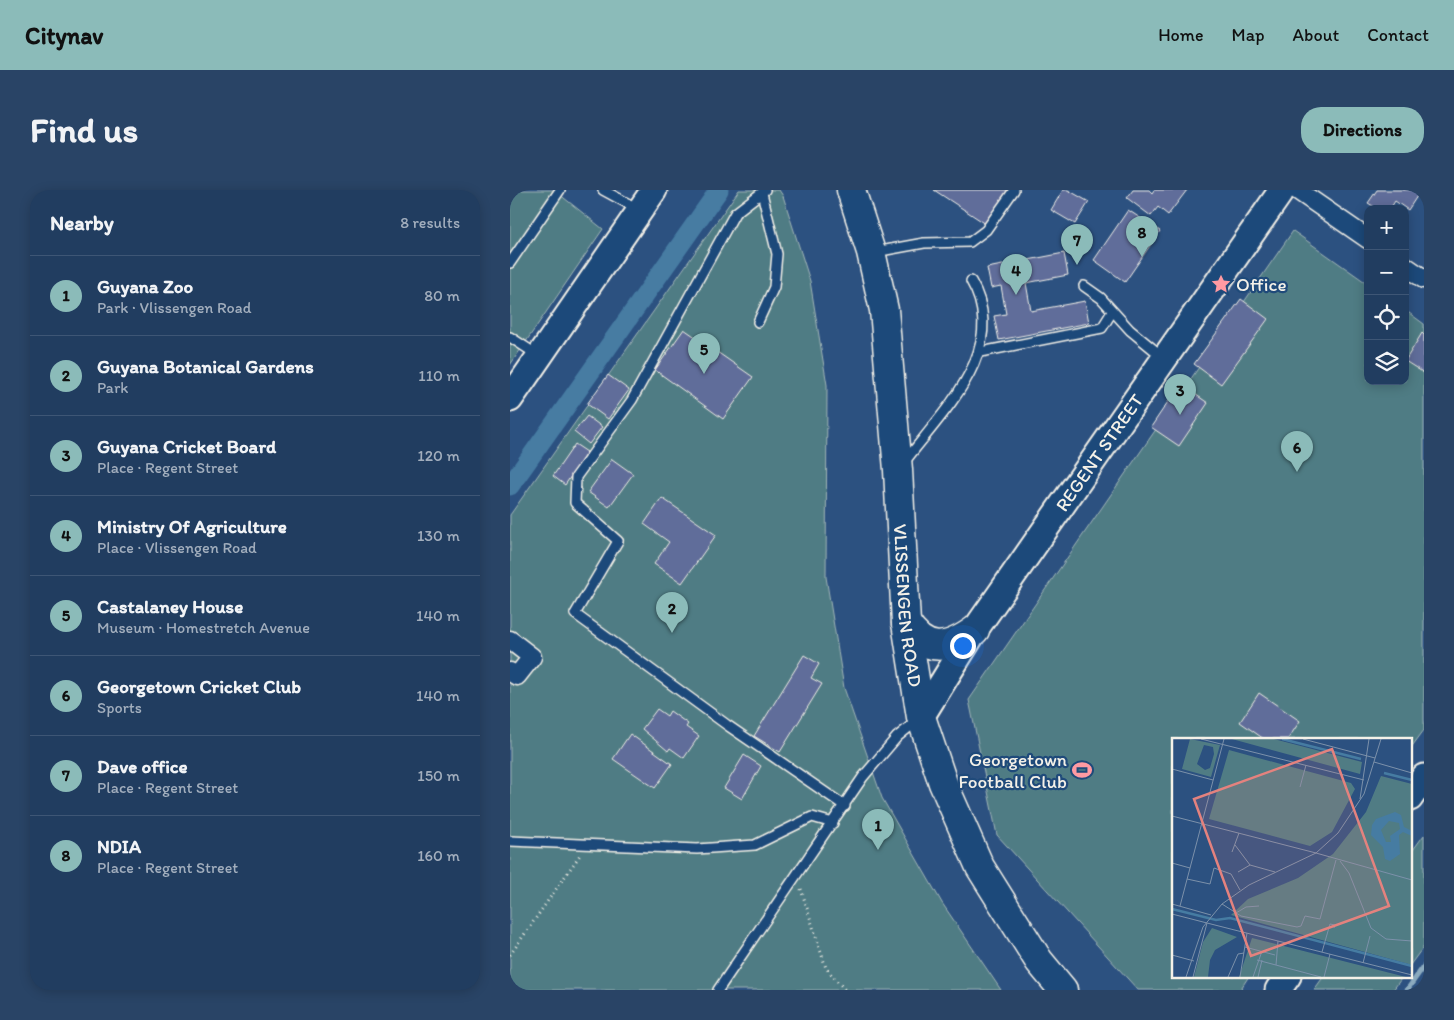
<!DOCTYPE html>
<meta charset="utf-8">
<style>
body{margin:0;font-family:Itim,sans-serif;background:#294466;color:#f1f3f6}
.controls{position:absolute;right:15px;top:15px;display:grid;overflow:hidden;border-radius:10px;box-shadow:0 2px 12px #0003}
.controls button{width:45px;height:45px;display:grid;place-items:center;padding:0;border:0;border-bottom:1px solid #3e5675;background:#213d60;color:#f1f3f6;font:25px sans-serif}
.you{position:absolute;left:452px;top:455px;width:18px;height:18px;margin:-12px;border:4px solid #fff;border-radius:50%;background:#1a73e8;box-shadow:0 0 0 8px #1a73e833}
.badge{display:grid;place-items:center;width:32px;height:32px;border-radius:50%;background:#8bbbb9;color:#111;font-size:16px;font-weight:700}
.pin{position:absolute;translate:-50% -41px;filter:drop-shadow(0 1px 2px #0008)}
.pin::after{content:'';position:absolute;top:26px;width:18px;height:15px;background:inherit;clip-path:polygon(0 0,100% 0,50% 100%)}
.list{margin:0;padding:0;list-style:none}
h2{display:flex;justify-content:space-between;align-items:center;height:65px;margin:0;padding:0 20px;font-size:21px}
h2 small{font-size:16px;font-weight:400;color:#a2aebd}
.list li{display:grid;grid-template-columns:32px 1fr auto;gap:15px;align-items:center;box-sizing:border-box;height:80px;padding:0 20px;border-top:1px solid #3e5675}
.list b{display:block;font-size:19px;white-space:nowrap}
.list p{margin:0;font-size:16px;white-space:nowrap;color:#a2aebd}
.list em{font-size:16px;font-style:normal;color:#a2aebd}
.icon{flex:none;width:28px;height:28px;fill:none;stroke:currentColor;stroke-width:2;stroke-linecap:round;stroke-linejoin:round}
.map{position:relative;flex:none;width:914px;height:800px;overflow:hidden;border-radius:20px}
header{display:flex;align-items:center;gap:30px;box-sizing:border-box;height:70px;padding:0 25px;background:#8bbbb9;color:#111}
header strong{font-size:24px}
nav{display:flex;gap:28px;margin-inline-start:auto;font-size:18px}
.intro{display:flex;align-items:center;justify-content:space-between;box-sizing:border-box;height:120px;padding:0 30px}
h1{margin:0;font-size:35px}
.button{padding:12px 22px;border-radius:20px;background:#8bbbb9;color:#111;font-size:18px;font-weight:700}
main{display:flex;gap:30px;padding:0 30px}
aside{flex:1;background:#213d60;border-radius:20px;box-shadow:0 2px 12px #0003}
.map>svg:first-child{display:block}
</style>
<header>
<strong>Citynav</strong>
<nav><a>Home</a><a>Map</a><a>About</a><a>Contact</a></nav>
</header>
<div class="intro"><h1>Find us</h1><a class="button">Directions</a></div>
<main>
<aside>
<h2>Nearby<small>8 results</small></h2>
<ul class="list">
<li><span class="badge">1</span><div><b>Guyana Zoo</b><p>Park · Vlissengen Road</p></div><em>80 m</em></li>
<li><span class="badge">2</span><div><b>Guyana Botanical Gardens</b><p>Park</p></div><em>110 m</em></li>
<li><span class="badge">3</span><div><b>Guyana Cricket Board</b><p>Place · Regent Street</p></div><em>120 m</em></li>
<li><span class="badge">4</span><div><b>Ministry Of Agriculture</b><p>Place · Vlissengen Road</p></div><em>130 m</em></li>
<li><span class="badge">5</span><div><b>Castalaney House</b><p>Museum · Homestretch Avenue</p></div><em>140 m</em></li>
<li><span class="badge">6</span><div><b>Georgetown Cricket Club</b><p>Sports</p></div><em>140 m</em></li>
<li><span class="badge">7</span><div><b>Dave office</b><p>Place · Regent Street</p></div><em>150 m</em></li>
<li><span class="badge">8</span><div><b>NDIA</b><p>Place · Regent Street</p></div><em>160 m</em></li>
</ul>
</aside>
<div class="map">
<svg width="914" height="800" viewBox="0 0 914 800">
<rect width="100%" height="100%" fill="#2c5180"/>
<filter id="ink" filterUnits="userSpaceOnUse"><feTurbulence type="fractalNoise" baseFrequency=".02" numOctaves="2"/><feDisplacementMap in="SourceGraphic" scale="10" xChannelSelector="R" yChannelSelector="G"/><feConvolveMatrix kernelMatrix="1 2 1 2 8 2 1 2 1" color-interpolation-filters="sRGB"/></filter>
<g filter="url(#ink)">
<!-- green -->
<g fill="#507c84" stroke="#a2b6b6">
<path d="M0,0H44L93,39L0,175Z"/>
<path d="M229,0H269L273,6L300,91L317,195L316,387L334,498L372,608L432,713L491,800H0V325Z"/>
<path d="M783,41L858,94V191H895V120L914,134V540L900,559V549H663V786H739L730,800H628L487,645L459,510Z"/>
<path d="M914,645V756L900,775V664Z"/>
<path d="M814,786H893L883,800H804Z"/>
</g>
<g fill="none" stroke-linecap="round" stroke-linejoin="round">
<!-- stream -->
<path stroke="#8cabbe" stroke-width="5" d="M897,800L914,776"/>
<!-- canal -->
<path stroke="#467ca2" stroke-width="19" d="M0,296L209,0"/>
</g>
<!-- building -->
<g fill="#606d9a" stroke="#f4f1e8">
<path d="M424,0H498L476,34Z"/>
<path d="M553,0H558L579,12L565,34L541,20Z"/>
<path d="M623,0H639L642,3L644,0H677L658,25L648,17L641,26L617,8Z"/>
<path d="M867,0H911L898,20L885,11L880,19H868L858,13Z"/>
<path d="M618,20L650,41L615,92L584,70Z"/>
<path d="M554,63L558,85L516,93L521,121L575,111L579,133L489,150L484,126L496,124L491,96L481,98L477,78Z"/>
<path d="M731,109L758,129L711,194L684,174Z"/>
<path d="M174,139L243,187L213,229L145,180Z"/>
<path d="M912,143L914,145V183L895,171Z"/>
<path d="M98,185L119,200L98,229L77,214Z"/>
<path d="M670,194L698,213L669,256L641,237Z"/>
<path d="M77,226L92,237L79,254L64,242Z"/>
<path d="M65,254L77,262L55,295L43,286Z"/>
<path d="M102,269L123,284L99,317L78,302Z"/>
<path d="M152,308L206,345L172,393L144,374L159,352L134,334Z"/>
<path d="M294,465L309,474L301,488L312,494L270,562L244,546Z"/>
<path d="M749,503L790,531L778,549H754L730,532Z"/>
<path d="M147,519L157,526L160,521L178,534L176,537L189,546L174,568L160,558L158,561L132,539Z"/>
<path d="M120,544L162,574L145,598L103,569Z"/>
<path d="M234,565L251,576L232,609L214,598Z"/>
</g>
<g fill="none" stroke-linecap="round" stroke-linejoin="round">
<defs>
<g id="lane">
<path d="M93,0L128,19"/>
<path d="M255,0L225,23L122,210L66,287L65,313L108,351L65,424L217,535L335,616"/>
<path d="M365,62L414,53L460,52L476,40L504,0"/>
<path d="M0,73L50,0"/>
<path d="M574,96L591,108L620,140L654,168"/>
<path d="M248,132L264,97L267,64L252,3"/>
<path d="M0,147L29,166"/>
<path d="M471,162L592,138L602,122"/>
<path d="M393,274C432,222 501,159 461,91"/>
<path d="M0,651L187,659L245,655L302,627L323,633"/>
<path d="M208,800L353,587L387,547L408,530"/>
</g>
<g id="street">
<path d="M787,0L858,49"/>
<path d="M895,76L914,89"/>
<path d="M0,450L22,467L7,486L0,482"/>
</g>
<g id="secondary">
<path d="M0,209L144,0"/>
<path id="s1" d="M411,527L465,440L772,0"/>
<path d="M900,608L914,587"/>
<path d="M768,800L778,786"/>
</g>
<g id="primary">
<path id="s2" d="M341,0L361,62L374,120L388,280L396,433L411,527L433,593L470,677L529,771L553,800"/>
<path d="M396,433C416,464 437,460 465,440"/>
</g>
</defs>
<!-- lane casing -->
<use href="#lane" stroke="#f4f1e8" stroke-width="12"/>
<!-- street casing -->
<use href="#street" stroke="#f4f1e8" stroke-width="21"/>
<!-- secondary casing -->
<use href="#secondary" stroke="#f4f1e8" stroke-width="29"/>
<!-- primary casing -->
<use href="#primary" stroke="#f4f1e8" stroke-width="31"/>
<!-- path -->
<g stroke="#f4f1e8" stroke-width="3" stroke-dasharray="1 4" stroke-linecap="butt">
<path d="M291,699L316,778L335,800"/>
<path d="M0,765L70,665"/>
</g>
<!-- lane -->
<use href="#lane" stroke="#1f4a7a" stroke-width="9"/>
<!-- street -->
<use href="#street" stroke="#1f4a7a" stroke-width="18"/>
<!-- secondary -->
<use href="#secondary" stroke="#1f4a7a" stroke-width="25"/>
<!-- primary -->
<use href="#primary" stroke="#1f4a7a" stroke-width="28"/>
</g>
</g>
<!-- icons -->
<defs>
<symbol id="sight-bare" viewBox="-9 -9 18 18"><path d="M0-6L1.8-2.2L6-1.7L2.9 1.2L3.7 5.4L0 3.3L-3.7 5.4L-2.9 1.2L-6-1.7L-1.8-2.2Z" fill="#ff9aa2" stroke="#1f4a7a" stroke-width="2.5" paint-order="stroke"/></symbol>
<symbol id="stadium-bare" viewBox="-9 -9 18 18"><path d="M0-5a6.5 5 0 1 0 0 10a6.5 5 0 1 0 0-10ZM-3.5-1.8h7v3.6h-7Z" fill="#ff9aa2" stroke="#1f4a7a" stroke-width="2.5" paint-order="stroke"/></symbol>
</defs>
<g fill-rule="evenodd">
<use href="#sight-bare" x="697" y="80" width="28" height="28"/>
<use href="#stadium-bare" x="558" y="566" width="28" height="28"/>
</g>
<g text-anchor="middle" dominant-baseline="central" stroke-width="4.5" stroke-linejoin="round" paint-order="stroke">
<!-- poi labels -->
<g font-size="19" fill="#f4f1e8" stroke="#1f4a7a" text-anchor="start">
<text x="726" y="94">Office</text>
<text x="557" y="569" text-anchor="end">Georgetown<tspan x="557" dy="22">Football Club</tspan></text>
</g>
<!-- street labels -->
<g font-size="19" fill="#f4f1e8" stroke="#1f4a7a">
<text stroke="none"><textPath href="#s1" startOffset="319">REGENT STREET</textPath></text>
<text stroke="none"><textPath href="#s2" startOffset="421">VLISSENGEN ROAD</textPath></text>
</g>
</g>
<!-- overview -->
<g transform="translate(662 548)">
<rect width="240" height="240" fill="#2c5180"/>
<path d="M18,1L48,7L39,39L10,31ZM32,7L41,9L42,16L38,30L33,32L25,26ZM60,1H102L190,24L188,36ZM57,12L179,45L183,51L160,94L138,108L37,81ZM209,38L240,46V227L59,177L76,161L126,140L161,116L194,74ZM40,190L65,199L43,212L38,222L36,239H22L31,204ZM80,200L234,239H67Z" fill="#507c84" fill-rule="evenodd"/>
<path d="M223,74L229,77L232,89L240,93V98L231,94L227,97L228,116L218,123L213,121L211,109L199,97L200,87L204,81ZM217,83L227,85L228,91L218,98L219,104H214L209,92Z" fill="#467ca2" fill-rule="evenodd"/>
<path fill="none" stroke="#467ca2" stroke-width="2.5" d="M110,1L189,21M212,35L240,42M0,171L44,182L58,180L240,228"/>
<path fill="none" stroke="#7c91aa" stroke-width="1" d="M29,1L192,42M131,1L203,20M202,24L240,35M0,31L41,42M128,49L134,27M188,61L197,1M0,78L144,115M63,107L78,127M60,114L67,95M144,115L240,142M168,123L177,135L199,190L214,201L240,203M0,125L18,130M66,134L78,127L103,134M15,141L38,146L42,130L59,136L68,152M0,166L39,177M50,166L69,178L125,189L129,188L133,178L148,181L164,122M8,168L52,1M64,175L74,169L87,168M0,176L35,185M35,185L240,237M73,209L103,217M150,214L158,186L163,187L162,190M0,217L22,223M85,222L149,239M191,225L198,198M104,227L106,203M14,239L31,189L50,166L77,147L144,115L166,95L192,56L209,1M21,239L35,185M56,239L66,216L72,215M68,239L75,195M81,239L90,213M86,239L90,222M152,239L158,216"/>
<path fill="#e4827e" fill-opacity="0.15" stroke="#e4827e" stroke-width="2.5" d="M160,11L217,168L79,218L22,61Z"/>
<rect width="240" height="240" fill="none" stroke="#f4f1e8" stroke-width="2.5"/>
</g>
</svg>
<div class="controls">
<button>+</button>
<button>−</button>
<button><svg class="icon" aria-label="locate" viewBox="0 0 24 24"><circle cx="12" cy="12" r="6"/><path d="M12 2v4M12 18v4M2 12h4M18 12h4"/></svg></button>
<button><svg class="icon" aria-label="layers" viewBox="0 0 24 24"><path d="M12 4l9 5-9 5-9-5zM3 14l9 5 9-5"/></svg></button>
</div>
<div class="you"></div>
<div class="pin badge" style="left:368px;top:660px">1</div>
<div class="pin badge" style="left:162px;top:443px">2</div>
<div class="pin badge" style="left:670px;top:225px">3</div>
<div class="pin badge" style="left:506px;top:105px">4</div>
<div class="pin badge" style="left:194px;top:184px">5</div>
<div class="pin badge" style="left:787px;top:282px">6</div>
<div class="pin badge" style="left:567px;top:75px">7</div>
<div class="pin badge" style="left:632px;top:67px">8</div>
</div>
</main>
